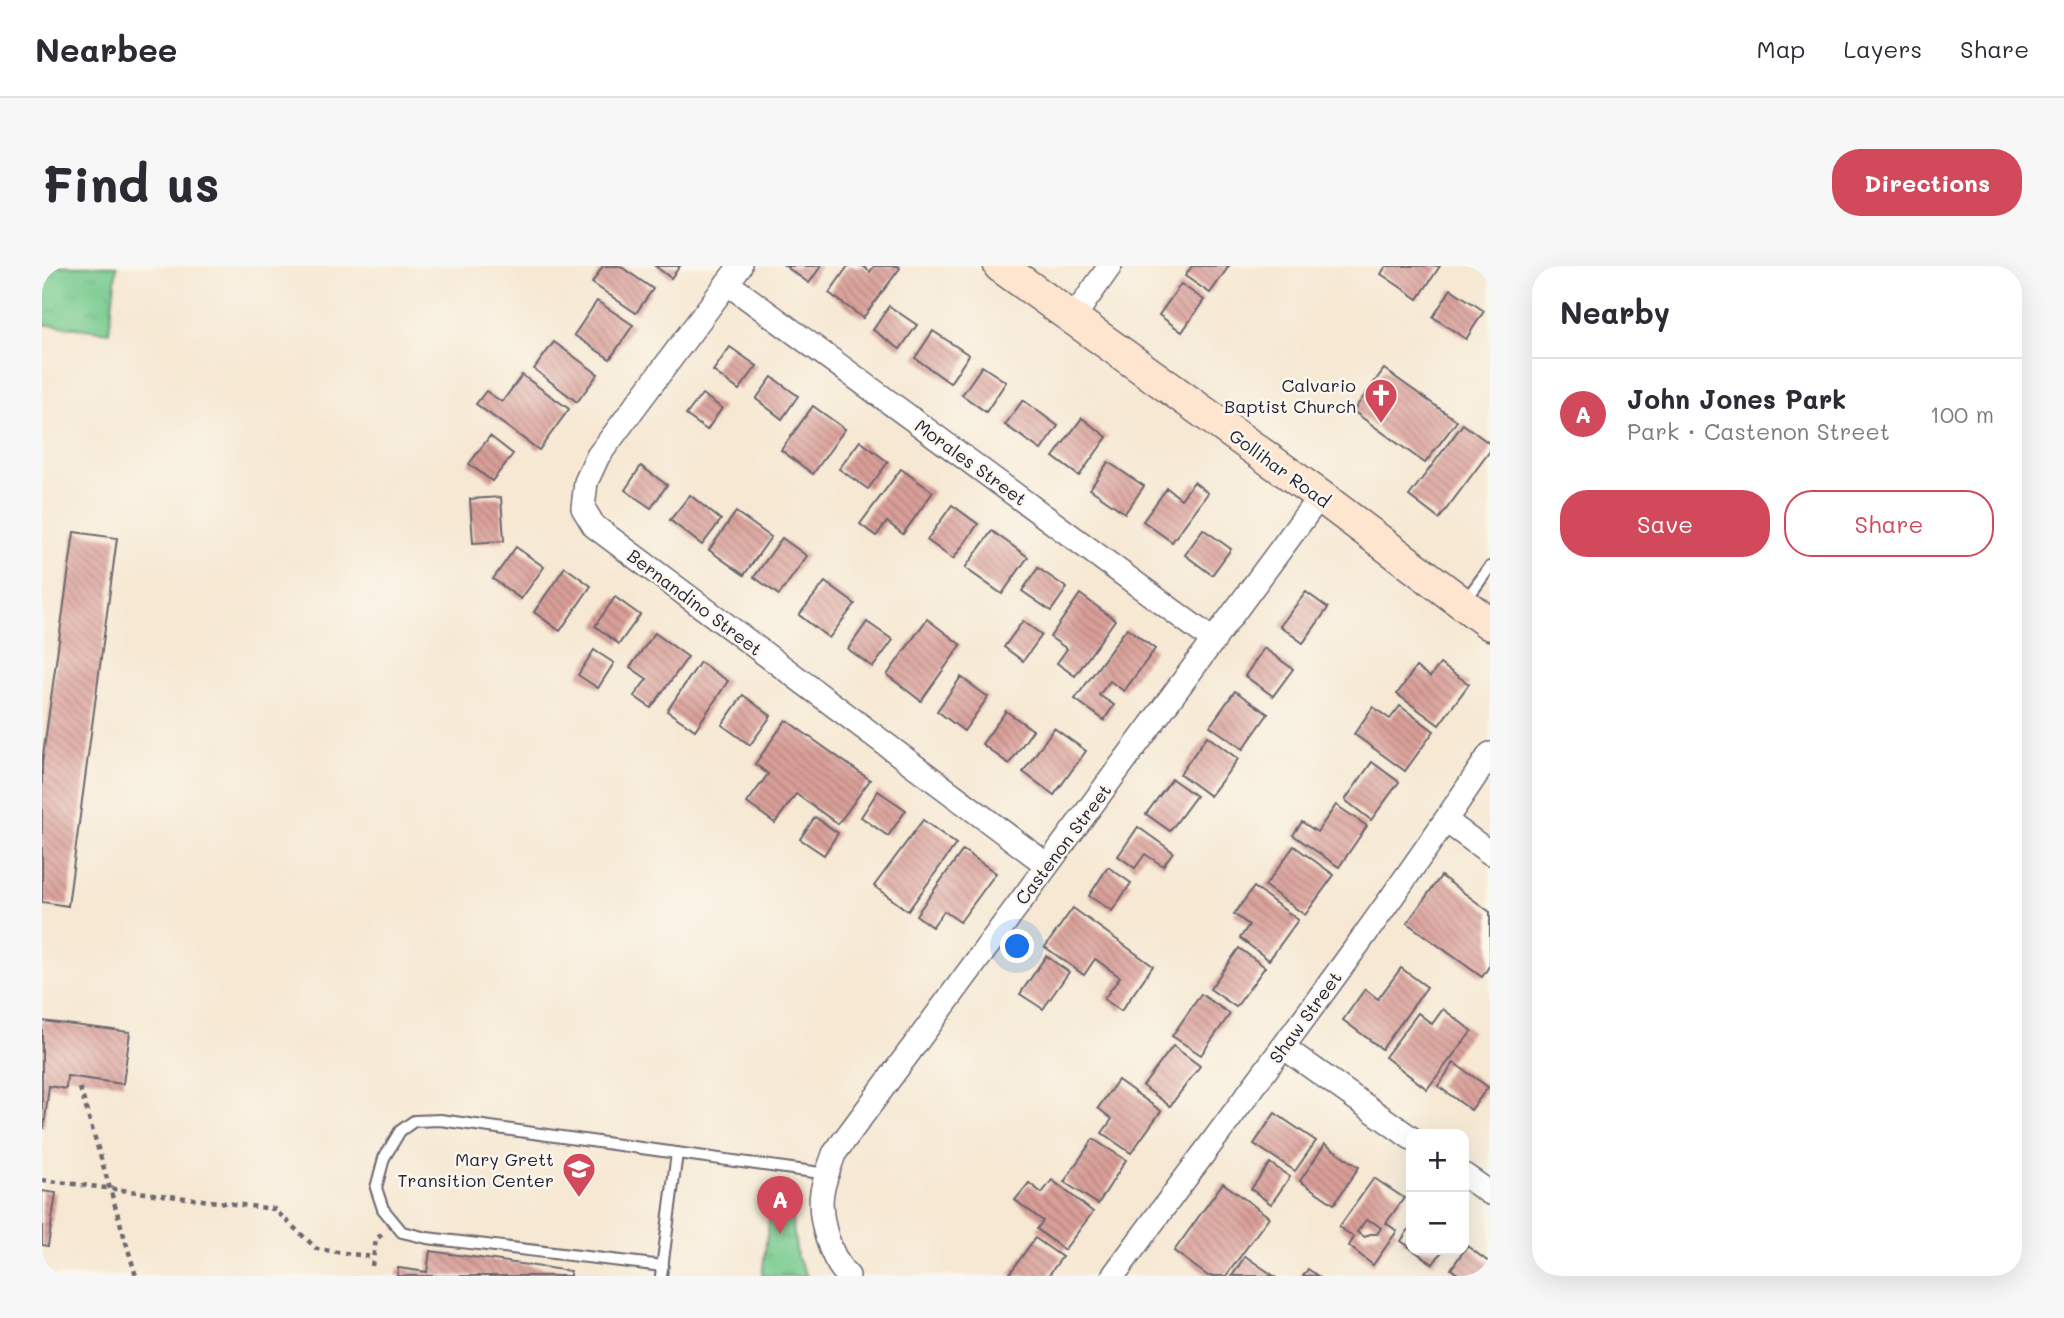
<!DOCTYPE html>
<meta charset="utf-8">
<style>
body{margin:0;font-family:Mali,sans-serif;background:#f7f7f7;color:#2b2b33}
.controls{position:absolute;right:21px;bottom:21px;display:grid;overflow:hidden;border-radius:14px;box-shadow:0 7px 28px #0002}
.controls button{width:63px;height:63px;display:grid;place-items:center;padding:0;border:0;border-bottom:2px solid #e1e1e2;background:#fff;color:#2b2b33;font:35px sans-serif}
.you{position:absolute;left:976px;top:681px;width:24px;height:24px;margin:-18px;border:5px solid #fff;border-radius:50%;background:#1a73e8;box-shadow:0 0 0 10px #1a73e833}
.badge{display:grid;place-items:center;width:46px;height:46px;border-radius:50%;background:#d1495b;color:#fff;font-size:23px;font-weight:700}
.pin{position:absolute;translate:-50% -58px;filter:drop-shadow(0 2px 4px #0008)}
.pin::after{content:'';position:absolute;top:37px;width:24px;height:21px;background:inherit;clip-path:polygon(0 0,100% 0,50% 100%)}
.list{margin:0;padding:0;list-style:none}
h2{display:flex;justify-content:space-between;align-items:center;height:91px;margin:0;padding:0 28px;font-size:30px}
h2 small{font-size:23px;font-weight:400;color:#7c7c81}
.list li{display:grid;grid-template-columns:46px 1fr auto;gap:21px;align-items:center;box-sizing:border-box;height:112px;padding:0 28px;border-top:2px solid #e1e1e2}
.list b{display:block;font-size:26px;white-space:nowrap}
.list p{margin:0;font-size:23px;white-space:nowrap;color:#7c7c81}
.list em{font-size:23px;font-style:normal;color:#7c7c81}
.actions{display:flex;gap:14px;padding:21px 28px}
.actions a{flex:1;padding:16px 0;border:2px solid #d1495b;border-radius:28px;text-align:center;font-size:24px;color:#d1495b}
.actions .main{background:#d1495b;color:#fff}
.map{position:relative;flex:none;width:1448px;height:1010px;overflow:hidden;border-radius:28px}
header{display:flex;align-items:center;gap:42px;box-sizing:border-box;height:98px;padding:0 35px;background:#fff;border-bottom:2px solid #e1e1e2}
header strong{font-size:33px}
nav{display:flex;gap:38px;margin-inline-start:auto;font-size:24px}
.intro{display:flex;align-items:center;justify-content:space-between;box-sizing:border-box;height:168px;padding:0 42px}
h1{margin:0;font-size:49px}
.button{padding:18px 32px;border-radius:28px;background:#d1495b;color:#fff;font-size:24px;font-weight:700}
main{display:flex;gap:42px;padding:0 42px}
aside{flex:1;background:#fff;border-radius:28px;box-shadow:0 7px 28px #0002}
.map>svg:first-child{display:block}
</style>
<header>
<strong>Nearbee</strong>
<nav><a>Map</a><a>Layers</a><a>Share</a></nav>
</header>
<div class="intro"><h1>Find us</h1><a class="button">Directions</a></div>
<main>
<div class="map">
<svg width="1448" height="1010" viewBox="0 0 1448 1010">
<defs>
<pattern id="park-tufts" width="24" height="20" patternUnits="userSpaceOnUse" patternTransform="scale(1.75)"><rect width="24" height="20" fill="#76ca8d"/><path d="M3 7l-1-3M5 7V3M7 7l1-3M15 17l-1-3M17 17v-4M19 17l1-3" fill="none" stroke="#66ad7b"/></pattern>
<pattern id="building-back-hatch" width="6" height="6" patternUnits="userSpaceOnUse" patternTransform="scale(1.75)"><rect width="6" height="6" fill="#da9f99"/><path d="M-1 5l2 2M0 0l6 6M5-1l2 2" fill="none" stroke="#b0817e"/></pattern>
</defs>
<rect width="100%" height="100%" fill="#fbf7ec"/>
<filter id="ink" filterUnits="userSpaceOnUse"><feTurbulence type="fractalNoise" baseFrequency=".0143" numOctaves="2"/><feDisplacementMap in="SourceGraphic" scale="14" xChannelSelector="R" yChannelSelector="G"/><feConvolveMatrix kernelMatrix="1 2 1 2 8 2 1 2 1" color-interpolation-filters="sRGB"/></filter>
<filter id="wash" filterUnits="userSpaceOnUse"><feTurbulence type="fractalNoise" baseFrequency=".00686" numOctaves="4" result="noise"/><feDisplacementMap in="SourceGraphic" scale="28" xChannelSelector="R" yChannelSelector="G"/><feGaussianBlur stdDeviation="1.57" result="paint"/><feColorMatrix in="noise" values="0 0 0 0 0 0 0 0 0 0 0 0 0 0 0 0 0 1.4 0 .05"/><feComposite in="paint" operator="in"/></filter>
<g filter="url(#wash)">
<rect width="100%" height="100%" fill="#f6e8d3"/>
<!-- park -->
<g fill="url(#park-tufts)" stroke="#4c7664" stroke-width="2">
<path d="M0,0H75L67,66L0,58Z"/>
<path d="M728,944L749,945L755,991L765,1010H720Z"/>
</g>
<g id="blocks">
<!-- building -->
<g fill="url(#building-back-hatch)" fill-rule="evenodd">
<path d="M561,0H578L611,23L594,47L550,17Z"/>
<path d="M613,0H638L629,12Z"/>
<path d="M743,0H779L767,17Z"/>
<path d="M806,0H821L828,6L832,0H856L858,2L821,52L787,27Z"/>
<path d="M1150,0H1187L1168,27L1143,10Z"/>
<path d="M1344,0H1398L1376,33L1339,8Z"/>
<path d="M1139,18L1162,34L1140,66L1117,49Z"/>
<path d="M1409,23L1442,45L1424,73L1391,51Z"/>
<path d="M555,35L591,59L568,93L532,69Z"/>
<path d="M847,40L875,59L858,83L831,64Z"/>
<path d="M891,65L927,89L908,117L873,92Z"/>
<path d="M512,76L556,108L535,136L492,103Z"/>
<path d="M688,81L715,100L697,124L671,105Z"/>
<path d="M940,100L964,116L944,146L920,129Z"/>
<path d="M1342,103L1415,155L1383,197L1311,145Z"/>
<path d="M480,109L527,143L497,184L434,138L444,125L460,136Z"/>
<path d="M730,111L756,130L740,153L714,133Z"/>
<path d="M660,128L680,142L665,164L644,149Z"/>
<path d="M981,134L1016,160L999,184L963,159Z"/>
<path d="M771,140L803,163L771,208L739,184Z"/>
<path d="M1040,152L1065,171L1037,210L1011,191Z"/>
<path d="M1421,158L1448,178V185L1397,253L1367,230Z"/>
<path d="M448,170L471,188L450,215L427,198Z"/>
<path d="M818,175L846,196L826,223L797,203Z"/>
<path d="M1066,196L1102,220L1083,247L1048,223Z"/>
<path d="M599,200L625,219L609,242L583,224Z"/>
<path d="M859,203L891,226L861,268L845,256L834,270L818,258Z"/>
<path d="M1152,216L1166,227L1130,276L1101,255L1125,222L1139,233Z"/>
<path d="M648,229L679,254L660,279L628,254Z"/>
<path d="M459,231L462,275L431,277L428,233Z"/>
<path d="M910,239L936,258L911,293L885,274Z"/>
<path d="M694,246L729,271L702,309L667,284Z"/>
<path d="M1161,263L1189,283L1170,309L1143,289Z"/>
<path d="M950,265L986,291L960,328L923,302Z"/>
<path d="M32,266L75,272L26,640L0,636V497Z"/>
<path d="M740,272L765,290L737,329L712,311Z"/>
<path d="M474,281L502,301L479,333L451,313Z"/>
<path d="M523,301L549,320L518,365L492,346Z"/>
<path d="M996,302L1025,322L1009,345L980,325Z"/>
<path d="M783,316L813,338L787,372L757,349Z"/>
<path d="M1264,326L1286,342L1261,377L1238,360Z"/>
<path d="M1038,328L1073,354L1033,410L1015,397L1025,383L1008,371Z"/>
<path d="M573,331L598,349L577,378L553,360Z"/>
<path d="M885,353L919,379L879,435L845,409Z"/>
<path d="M981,355L1000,369L981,395L962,381Z"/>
<path d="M825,356L851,374L831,401L806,383Z"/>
<path d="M1085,362L1113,383L1082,425L1068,415L1057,429L1072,439L1062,454L1033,433Z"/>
<path d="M613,367L646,391L609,442L592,430L605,413L588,401Z"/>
<path d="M1222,382L1251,403L1231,430L1203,410Z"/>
<path d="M552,384L572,397L556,422L536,409Z"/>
<path d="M658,396L686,415L653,464L625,445Z"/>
<path d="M1398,398L1427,418L1397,459L1355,428L1374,401L1388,411Z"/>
<path d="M919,411L946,431L922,465L895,445Z"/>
<path d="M1193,425L1226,448L1201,483L1168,460Z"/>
<path d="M701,429L729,450L708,479L680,459Z"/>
<path d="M1358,440L1392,465L1363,505L1312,468L1331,441L1348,453Z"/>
<path d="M964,445L991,464L967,498L940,478Z"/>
<path d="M744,454L828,514L796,558L754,528L733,557L705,537L726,508L713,498Z"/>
<path d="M1012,462L1044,485L1012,529L981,506Z"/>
<path d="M1165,470L1196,493L1168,530L1138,508Z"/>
<path d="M1330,496L1357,516L1329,554L1303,534Z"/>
<path d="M1130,513L1154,530L1128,565L1104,548Z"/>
<path d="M836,525L864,544L846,570L819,551Z"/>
<path d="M1294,539L1325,560L1297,601L1251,569L1260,556L1275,566Z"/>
<path d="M773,551L796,567L782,589L758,573Z"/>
<path d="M881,554L914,578L866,645L832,620Z"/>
<path d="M1096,561L1131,586L1121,600L1103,588L1093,602L1076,590Z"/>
<path d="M1252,580L1292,609L1263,649L1223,620Z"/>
<path d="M921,584L954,607L918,656L902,645L890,661L874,649Z"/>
<path d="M1066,601L1089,617L1070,645L1047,630Z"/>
<path d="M1399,610L1448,646V699L1440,711L1365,657Z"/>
<path d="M1212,621L1256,654L1227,694L1198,672L1207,659L1192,648Z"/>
<path d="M1031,642L1111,700L1079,745L1062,733L1078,711L1053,693L1042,709L1003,681Z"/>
<path d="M1197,682L1223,701L1194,741L1168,723Z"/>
<path d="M1004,690L1027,706L1001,743L978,728Z"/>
<path d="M1359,702L1385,721L1340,783L1301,754L1323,723L1336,733Z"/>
<path d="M1159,728L1188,748L1159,789L1130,770Z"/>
<path d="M1401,743L1430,765L1385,823L1343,791L1376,747L1390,758Z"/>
<path d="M0,755L88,766L81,818L25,810L24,823L7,820L2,862H0Z"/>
<path d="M1131,780L1158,800L1128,840L1101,820Z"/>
<path d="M1412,797L1446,821L1429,844L1396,820Z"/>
<path d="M1076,814L1119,845L1089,887L1060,867L1070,853L1056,842Z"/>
<path d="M1233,847L1274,875L1253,905L1212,878Z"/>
<path d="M1051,873L1084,894L1056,938L1022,916Z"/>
<path d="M1283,878L1317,901L1292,938L1258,915Z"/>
<path d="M1228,897L1248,911L1229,938L1209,923Z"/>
<path d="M1332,912L1362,932L1344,957L1355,965L1331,999L1307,980L1312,971L1297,961ZM1324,954L1331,956L1339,962L1335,968H1328L1323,971L1315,966Z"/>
<path d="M1010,914L1051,946L1022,984L995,963L1001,955L973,934L987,917L1000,927Z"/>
<path d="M1181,917L1227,951L1184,1010H1166L1132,985Z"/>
<path d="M0,925L14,927L6,980L0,979Z"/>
<path d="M1369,960V982L1359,975Z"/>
<path d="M993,972L1020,991L1006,1010H966Z"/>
<path d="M1425,980L1448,997V1010H1418L1409,1003Z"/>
<path d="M1371,984H1401L1391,998Z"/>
<path d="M388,985L528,1005V1010H355L356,1002L385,1006Z"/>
<path d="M1203,990L1232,1010H1190Z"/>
<path d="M1266,1003L1276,1010H1261Z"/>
</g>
</g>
</g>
<g filter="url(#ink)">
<use href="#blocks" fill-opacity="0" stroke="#6c6770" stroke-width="2"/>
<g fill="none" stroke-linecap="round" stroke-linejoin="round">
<defs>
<g id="service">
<path d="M1423,335L1448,301"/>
<path d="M621,1000L385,972L360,966L341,943L334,922L342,892L358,865L372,855L398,854L786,908"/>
<path d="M619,1010L635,887"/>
</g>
<g id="minor">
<path d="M698,0L556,190L544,216L541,242L552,260L1005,599"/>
<path d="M685,17L1172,375"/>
<path d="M1031,52L1068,0"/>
<path d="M1404,555L1448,587"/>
<path d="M1241,781L1369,872"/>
<path d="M1422,909L1448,927"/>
<path d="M806,1010C788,993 776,951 780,926C782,914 788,900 792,888L1278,230"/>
<path d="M1071,1010C1198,837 1330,667 1448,488"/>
</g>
<path id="secondary" d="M958,0L1278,230L1448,358"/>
</defs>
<!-- service casing -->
<use href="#service" stroke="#6c6770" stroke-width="14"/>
<!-- minor casing -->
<use href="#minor" stroke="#6c6770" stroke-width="26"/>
<!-- secondary casing -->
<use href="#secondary" stroke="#6c6770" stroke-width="35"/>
<!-- path -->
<g stroke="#6c6770" stroke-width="4.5" stroke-dasharray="5 5" stroke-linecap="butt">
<path d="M38,822L94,1010"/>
<path d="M0,914L232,943L275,983L331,991"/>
<path d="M330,1000L334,973L342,967"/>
</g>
<!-- service -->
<use href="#service" stroke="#fff" stroke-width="10"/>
<!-- minor -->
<use href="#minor" stroke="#fff" stroke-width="23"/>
<!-- secondary -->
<use href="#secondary" stroke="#fde5d0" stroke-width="32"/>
</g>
</g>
<!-- icons -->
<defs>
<symbol id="church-pin" viewBox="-11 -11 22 30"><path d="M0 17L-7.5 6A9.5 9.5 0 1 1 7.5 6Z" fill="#d1495b" stroke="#fbf7ec"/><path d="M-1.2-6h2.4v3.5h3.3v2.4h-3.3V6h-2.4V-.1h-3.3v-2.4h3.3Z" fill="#fff"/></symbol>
<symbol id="school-pin" viewBox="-11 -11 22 30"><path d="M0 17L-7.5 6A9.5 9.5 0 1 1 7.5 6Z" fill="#d1495b" stroke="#fbf7ec"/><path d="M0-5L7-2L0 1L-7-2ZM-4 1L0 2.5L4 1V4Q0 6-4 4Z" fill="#fff"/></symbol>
</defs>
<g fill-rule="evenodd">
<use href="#church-pin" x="1320" y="110" width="38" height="52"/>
<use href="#school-pin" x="518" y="884" width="38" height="52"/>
</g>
<g text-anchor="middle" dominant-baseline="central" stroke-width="5" stroke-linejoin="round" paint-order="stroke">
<!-- poi labels -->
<g font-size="18" fill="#22223b" stroke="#fbf7ec" text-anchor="end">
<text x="1314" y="119">Calvario<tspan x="1314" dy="21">Baptist Church</tspan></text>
<text x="512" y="893">Mary Grett<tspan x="512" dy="21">Transition Center</tspan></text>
</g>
<!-- street labels -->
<g font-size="18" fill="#22223b" stroke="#fbf7ec">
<text transform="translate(929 196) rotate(36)">Morales Street</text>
<text transform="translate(1238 202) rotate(36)">Gollihar Road</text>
<text transform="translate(653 336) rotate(37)">Bernandino Street</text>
<text transform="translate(1021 578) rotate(-53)">Castenon Street</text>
<text transform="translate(1263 751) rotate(-54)">Shaw Street</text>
</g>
</g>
</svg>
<div class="controls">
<button>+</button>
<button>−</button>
</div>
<div class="you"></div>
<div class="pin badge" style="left:738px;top:968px">A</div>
</div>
<aside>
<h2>Nearby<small></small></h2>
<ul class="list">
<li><span class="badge">A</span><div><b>John Jones Park</b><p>Park · Castenon Street</p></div><em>100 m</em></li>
</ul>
<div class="actions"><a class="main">Save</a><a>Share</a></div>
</aside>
</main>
